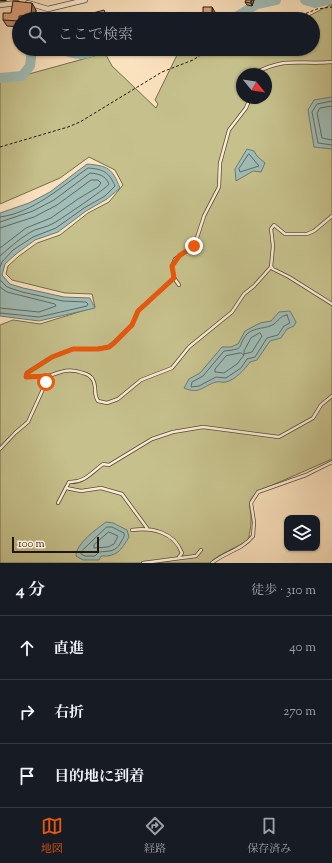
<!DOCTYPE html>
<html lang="ja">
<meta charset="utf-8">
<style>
body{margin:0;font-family:"Sorts Mill Goudy","Noto Serif JP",serif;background:#242831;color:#f1f3f6}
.controls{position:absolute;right:12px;bottom:12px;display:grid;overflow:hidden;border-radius:8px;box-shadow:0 1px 3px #0004}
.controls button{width:36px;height:36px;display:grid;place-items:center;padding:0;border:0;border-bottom:1px solid #363941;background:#171b24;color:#f1f3f6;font:20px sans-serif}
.compass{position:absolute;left:236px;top:68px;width:36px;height:36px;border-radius:50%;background:#171b24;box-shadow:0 1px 3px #0004;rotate:120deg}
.scale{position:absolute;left:12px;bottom:10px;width:87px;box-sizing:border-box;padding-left:4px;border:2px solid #20160d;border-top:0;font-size:11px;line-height:14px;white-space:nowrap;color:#20160d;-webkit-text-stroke:3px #fcecd5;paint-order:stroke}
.stop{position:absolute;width:12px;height:12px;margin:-9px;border:3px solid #ea580c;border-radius:50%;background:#fff}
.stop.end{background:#ea580c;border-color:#fff;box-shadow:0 1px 4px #0008}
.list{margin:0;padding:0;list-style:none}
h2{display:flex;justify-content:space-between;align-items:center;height:52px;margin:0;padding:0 16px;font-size:17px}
h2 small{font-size:13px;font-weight:400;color:#9ea1a6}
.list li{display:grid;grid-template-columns:26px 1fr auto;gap:12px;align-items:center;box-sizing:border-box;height:64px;padding:0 16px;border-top:1px solid #363941}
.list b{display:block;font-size:15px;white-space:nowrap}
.list em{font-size:13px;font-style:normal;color:#9ea1a6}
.icon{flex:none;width:22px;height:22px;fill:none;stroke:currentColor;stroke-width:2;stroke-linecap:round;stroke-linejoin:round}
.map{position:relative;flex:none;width:332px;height:563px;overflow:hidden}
.search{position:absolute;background:#171b24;box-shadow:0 1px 3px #0004;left:12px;right:12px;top:12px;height:44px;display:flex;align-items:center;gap:10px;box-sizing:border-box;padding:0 14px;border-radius:22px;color:#9ea1a6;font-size:15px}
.sheet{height:244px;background:#171b24}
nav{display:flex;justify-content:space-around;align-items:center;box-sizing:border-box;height:56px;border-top:1px solid #363941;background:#171b24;font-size:11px;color:#9ea1a6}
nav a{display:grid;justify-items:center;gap:2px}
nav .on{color:#ea580c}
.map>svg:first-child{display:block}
</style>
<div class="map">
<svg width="332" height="563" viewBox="0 0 332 563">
<rect width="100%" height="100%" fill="#fbe2be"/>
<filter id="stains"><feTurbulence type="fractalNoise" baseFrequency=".005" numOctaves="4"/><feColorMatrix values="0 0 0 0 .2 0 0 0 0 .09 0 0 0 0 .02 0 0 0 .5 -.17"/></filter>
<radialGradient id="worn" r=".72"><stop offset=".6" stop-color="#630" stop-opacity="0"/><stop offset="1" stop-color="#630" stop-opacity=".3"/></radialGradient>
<!-- green -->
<path fill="#c6c18c" stroke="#736c4c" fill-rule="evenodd" d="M332,4V459L259,491C244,502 252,506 251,522C251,528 249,533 249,539C236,549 221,552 210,563H0V325L13,320L40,324L95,307L92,294L65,293L12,280L6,274L8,266L19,256L37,243L60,235L88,213L109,202L123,185L115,170L89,157L60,178L0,204V82L105,53L112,66L156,108L158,104L155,100L177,55L197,49H313V19H303ZM242,74H266V98H242Z"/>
<!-- water -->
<g fill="#a0bdb7" stroke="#6d7a73">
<path d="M332,97V149L314,147L308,110L314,100Z"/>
<path d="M247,149L254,151L257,156L265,163L261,172L253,171L236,181L235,169Z"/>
<path d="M87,164C108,166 112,168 120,188L107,199L86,211L58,232L35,240L16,254L5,264L2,275L10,284L23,288L64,297L90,298L95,308L39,321L0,316V213L29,203L50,192Z"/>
<path d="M290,311L296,322L294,326L287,329L281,338L270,341L257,360L250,362C245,369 235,380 226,382C222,383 219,381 216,382C202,386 200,395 184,388L189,379L200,373L222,347H231L238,344L245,331L260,323L271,321L279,312Z"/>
<path d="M106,522L113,523L127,530L129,537C121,550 117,557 101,556L99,560H83L76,556C76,543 97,529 106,522Z"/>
</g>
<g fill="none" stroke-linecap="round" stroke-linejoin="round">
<!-- shore -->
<g stroke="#606a62" stroke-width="1">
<path d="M332,101L317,104L312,112L318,143L332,145"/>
<path d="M332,106L320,108L317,113L322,138L332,140"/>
<path d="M249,154L259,166L240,172L239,169Z"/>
<path d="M0,217C33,213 62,186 88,168C103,169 109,172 115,186L105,196L84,208L56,228L33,237L13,250L2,262L0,267"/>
<path d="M0,222L33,211L54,200L90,173C99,174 105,175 109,184C107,188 61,219 54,223C46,228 36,228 29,233C18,240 9,248 0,256"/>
<path d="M0,228L34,217L57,205L91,180H98L101,183L98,187L78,199L51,218L26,228L0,248"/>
<path d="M0,280L7,287L22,292L63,301L86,302L88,304L87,306L39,317L0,313"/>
<path d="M0,287L7,292L55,304L56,306L39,312L0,308"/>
<path d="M287,315L290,323L284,326L278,335L267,338L255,357L247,359L241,368L226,378L216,377L199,386L191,387L192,382L203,376L224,351C247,349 236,347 247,334C254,327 267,329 274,324C279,320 280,316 287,315Z"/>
<path d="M260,333L262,336L252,352L244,354V351L251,338Z"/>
<path d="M241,353L244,355L237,364L224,373L215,372V369L226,356Z"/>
<path d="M107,527H112L124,533C125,537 123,538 121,542C116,552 110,551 99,552L95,556H85L81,554V552Z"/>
<path d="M109,532L118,536L114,544L108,547L94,548V545Z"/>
</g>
<!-- river -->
<g stroke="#a0bdb7" stroke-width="10">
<path d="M305,0L315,3L328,0"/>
<path d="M233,19L257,4L276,0"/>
<path d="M62,49C76,56 86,55 99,49"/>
<path d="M0,78L22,76L30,66L32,49"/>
</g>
<defs>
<g id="lane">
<path d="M253,74C286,56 298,65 332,62"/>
<path d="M271,267L273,269L289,277L332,304"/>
<path d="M179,285L174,278L172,266L175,259L194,246L196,241L204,216L219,187L220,163L229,130L246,108L250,98"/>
<path d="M49,376L26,377L27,373L52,357L73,349H98L109,347L114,343L132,325L138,311L174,278"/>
<path d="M0,449L15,433L28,422L49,376C62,371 70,368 83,373C87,374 91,376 93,380C97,387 93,394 98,401L107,403L118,399L141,380L172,368L189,347L232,312L244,294L254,286L271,267L273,246L271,229L274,225L285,234H307L314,231L332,216"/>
<path d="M66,488L81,491L101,488L122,494L147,528"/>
<path d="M58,503L69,482C84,483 91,473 103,464L109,465L152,439L173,432L203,427L279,437L313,418L321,405L332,396"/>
<path d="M132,530C152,527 174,532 182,553L179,557"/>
<path d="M143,563L196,556L201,550"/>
<path d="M212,563C225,552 242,550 253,536L254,522L251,503L258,492L306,475L332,462"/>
</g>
<g id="street">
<path d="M28,3L48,9L85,0"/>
<path d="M0,5L17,3"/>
</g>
</defs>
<!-- lane casing -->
<use href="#lane" stroke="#574939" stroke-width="4"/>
<!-- street casing -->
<use href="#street" stroke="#574939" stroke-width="6"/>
<!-- path -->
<g stroke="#20160d" stroke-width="1" stroke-dasharray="3 2" stroke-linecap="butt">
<path d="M292,19L317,9L332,7"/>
<path d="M0,147L68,127L80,122L162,72L193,60L210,49"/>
</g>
<!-- lane -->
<use href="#lane" stroke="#fcecd5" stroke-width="2.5"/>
<!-- street -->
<use href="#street" stroke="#fcecd5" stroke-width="4.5"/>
</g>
<!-- wall -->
<g fill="#bf8b6c" stroke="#20160d">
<rect x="0" y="0" width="6" height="1"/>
<path d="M254,0L252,6L247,5L245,2Z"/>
<path d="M36,10L35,19H19V27L7,26L3,20L11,13Z"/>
</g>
<!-- shaded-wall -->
<g fill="#9b7158" stroke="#20160d">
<path d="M251,0H254L252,6L251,3Z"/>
<path d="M32,3L36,10L35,19H33L31,15Z"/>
<path d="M212,7L215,12V18L212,14Z"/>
<path d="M217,14L220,18V19H217Z"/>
</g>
<!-- building -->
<g fill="#dea27d" stroke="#20160d">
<path d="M246,0H251V3L245,2Z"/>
<path d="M13,1L32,3L31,15L19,16V21L3,20V13H11Z"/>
<path d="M203,7H212V14H217V19H203Z"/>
<path d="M104,10L108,19H87L86,15Z"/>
<path d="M193,15L194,19H187V16Z"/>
</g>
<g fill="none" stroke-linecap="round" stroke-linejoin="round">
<!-- route -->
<path stroke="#ea580c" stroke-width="5" d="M46,382L49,376L26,377L27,373L52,357L73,349H98L109,347L114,343L132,325L138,311L174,278L172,266L180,255L194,246"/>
</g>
<rect width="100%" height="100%" filter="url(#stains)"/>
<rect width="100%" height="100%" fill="url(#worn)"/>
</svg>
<div class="controls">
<button><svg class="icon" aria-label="layers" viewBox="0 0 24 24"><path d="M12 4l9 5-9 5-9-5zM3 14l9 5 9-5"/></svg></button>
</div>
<svg class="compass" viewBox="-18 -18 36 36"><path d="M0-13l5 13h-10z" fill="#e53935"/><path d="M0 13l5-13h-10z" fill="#9ea1a6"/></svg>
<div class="scale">100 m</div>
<div class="stop" style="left:46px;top:382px"></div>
<div class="stop end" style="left:194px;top:246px"></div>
<div class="search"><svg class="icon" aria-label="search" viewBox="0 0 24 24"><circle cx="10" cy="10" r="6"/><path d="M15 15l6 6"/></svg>ここで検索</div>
</div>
<section class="sheet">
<h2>4 分<small>徒歩 · 310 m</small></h2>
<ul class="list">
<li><svg class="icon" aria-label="ahead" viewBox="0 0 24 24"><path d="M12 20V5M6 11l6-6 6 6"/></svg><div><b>直進</b></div><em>40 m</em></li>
<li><svg class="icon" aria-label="right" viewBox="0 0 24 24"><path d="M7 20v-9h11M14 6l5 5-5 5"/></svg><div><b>右折</b></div><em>270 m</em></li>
<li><svg class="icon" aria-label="arrive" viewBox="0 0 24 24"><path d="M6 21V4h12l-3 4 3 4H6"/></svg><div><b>目的地に到着</b></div></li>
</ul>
</section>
<nav>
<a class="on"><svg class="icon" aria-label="map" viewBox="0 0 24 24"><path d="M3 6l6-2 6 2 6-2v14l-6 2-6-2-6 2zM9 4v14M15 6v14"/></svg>地図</a>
<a><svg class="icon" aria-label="directions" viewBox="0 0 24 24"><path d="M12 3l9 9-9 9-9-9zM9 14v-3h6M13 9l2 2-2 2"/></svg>経路</a>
<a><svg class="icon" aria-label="saved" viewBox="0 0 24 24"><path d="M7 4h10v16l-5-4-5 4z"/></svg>保存済み</a>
</nav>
